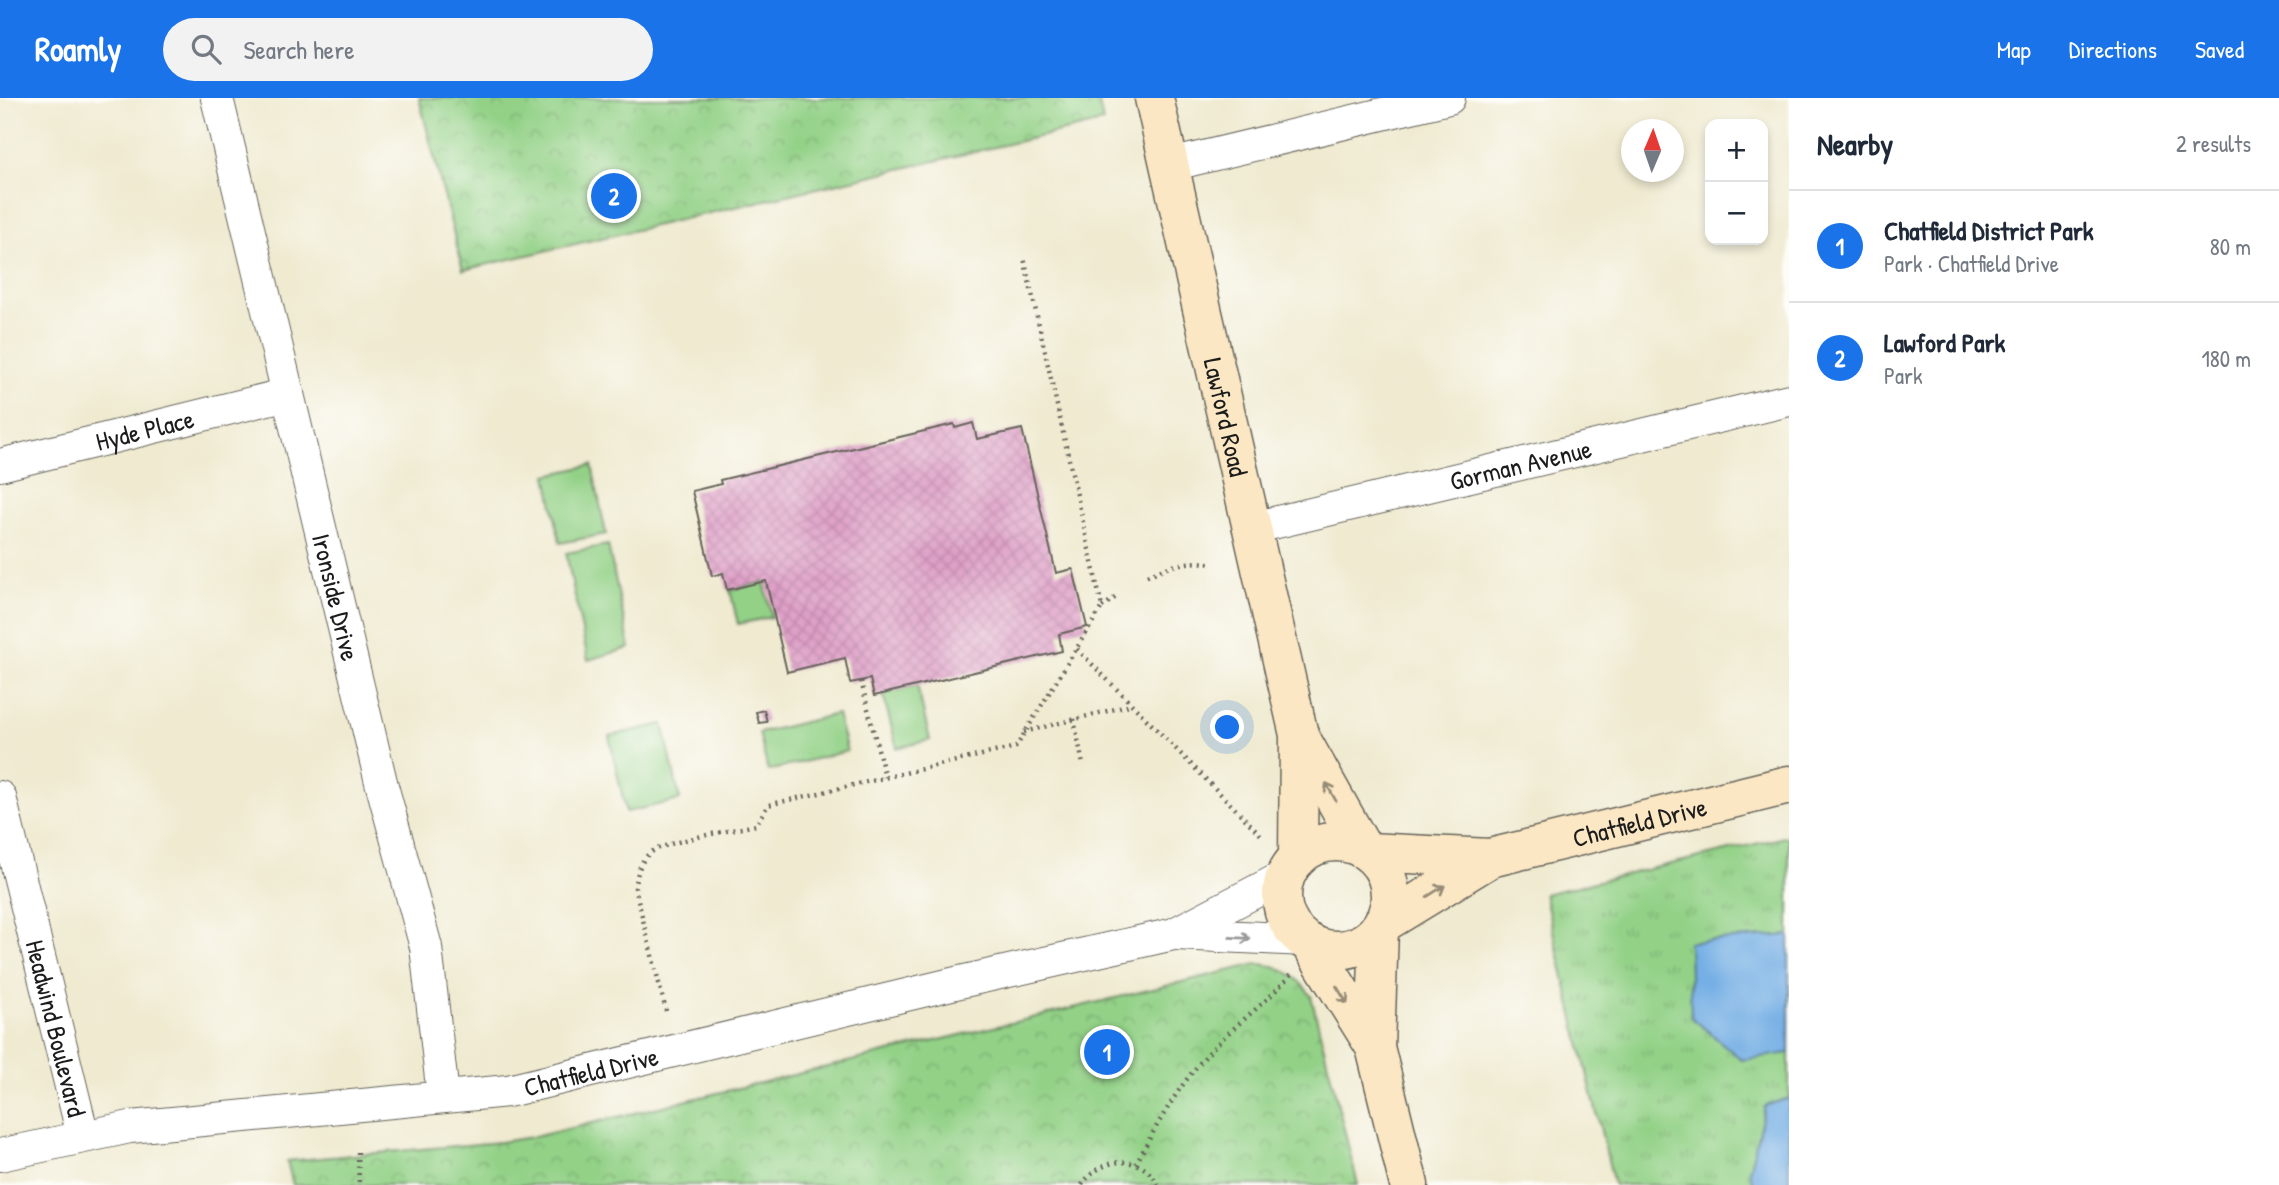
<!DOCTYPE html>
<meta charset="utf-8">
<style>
body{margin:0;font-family:"Patrick Hand",sans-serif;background:#f2f2f3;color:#1f2937}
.controls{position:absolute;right:21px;top:21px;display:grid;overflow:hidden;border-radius:14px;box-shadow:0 4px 10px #0003}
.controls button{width:63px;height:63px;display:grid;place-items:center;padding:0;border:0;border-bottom:2px solid #e0e1e3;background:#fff;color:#1f2937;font:35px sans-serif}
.compass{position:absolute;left:1621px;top:21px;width:63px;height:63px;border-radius:50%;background:#fff;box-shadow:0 4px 10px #0003;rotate:2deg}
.you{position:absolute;left:1228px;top:630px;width:24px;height:24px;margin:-18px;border:5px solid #fff;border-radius:50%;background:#1a73e8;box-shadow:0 0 0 10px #1a73e833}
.badge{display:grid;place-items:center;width:46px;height:46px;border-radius:50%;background:#1a73e8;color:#fff;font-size:23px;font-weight:700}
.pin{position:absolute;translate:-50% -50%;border:4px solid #fff;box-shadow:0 2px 7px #0006}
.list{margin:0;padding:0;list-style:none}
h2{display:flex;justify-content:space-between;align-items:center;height:91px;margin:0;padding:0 28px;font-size:30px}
h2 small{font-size:23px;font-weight:400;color:#747a83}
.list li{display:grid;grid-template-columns:46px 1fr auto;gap:21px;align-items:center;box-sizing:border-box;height:112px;padding:0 28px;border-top:2px solid #e0e1e3}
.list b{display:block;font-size:26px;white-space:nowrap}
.list p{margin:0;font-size:23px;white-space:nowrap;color:#747a83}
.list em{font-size:23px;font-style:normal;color:#747a83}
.icon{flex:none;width:38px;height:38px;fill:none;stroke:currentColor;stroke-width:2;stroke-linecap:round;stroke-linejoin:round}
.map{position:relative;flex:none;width:1789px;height:1087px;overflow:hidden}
header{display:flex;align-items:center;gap:42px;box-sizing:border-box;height:98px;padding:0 35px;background:#1a73e8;color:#fff}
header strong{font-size:33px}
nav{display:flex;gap:38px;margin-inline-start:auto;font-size:24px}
.search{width:490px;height:63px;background:#f2f2f3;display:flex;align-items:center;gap:18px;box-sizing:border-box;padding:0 24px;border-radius:38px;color:#747a83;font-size:26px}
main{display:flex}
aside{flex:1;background:#fff}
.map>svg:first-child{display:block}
</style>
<header>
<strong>Roamly</strong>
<div class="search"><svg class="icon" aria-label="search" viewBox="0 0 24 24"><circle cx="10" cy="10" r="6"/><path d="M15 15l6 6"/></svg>Search here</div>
<nav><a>Map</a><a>Directions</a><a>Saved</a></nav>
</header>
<main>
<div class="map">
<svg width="1789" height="1087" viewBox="0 0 1789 1087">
<defs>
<pattern id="grass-tufts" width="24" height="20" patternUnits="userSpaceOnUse" patternTransform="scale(1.75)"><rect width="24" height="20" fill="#93d187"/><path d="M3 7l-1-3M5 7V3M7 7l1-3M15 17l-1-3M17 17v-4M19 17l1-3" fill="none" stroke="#7eb374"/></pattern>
<pattern id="park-crowns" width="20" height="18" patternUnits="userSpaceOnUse" patternTransform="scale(1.75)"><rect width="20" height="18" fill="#93d187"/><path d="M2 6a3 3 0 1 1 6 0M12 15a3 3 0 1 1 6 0" fill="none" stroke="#7eb374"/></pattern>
<pattern id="building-cross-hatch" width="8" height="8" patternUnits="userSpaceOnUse" patternTransform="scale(1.75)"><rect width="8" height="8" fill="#dfa0c8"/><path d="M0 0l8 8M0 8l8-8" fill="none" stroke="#bf89ab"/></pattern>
</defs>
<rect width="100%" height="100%" fill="#fdfcf7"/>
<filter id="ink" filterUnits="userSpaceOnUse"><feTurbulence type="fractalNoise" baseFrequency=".0143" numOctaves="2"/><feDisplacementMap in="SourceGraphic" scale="14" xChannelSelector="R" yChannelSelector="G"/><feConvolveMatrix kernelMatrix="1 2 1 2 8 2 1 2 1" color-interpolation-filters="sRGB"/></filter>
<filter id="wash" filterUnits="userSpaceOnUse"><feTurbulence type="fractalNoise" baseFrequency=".00686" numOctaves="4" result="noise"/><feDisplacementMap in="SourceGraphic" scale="28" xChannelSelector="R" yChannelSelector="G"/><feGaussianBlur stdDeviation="1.57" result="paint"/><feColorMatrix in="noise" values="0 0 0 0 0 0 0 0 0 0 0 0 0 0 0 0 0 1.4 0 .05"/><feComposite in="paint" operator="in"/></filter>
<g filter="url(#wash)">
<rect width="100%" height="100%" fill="#efead0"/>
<!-- grass -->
<path fill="url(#grass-tufts)" stroke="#587652" stroke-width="2" d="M1789,738V1087H1614L1544,796Z"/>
<!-- park -->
<g fill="url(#park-crowns)" stroke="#587652" stroke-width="2">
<path d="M419,0H1098L1103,24L463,172Z"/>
<path d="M1257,866C1281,867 1297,877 1311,898L1358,1087H293L287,1063L500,1044L538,1038Z"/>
</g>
<!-- pitch -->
<g fill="#93d187" stroke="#587652" stroke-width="2">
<path d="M592,367L606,436L560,445L547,377Z"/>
<path d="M608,447L630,550L588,562L566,455Z"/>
<path d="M764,484L772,519L738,526L730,492Z"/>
<path d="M917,587L930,642L897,650L883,596Z"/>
<path d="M837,616L847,653L768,673L759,635Z"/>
<path d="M663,626L680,702L626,714L609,638Z"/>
</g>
<!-- water -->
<g fill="#74afe5" stroke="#486680" stroke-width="2">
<path d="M1789,837V955L1742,962L1691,919L1689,844Z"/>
<path d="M1789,1000V1087H1754L1749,1073L1765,1008Z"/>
</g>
<g id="blocks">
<!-- building -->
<g fill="url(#building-cross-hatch)">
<path d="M973,325L977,341L1022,331L1056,475L1073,471L1087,529L1059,536L1062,553L874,598L870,581L850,585L845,560L787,574L766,483L727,492L723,475L712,478L692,393L721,386L720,382L954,326L955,330Z"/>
<path d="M764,612L767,624L759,625L756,614Z"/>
</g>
</g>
</g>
<g filter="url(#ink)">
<use href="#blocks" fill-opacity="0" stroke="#66645b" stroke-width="2"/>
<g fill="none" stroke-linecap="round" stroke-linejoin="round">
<defs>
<g id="street">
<path id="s1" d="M217,0L381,684L426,849L443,998"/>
<path d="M1170,67L1449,0"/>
<path id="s2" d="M0,367L288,296"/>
<path id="s3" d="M1252,430L1789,302"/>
<path id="s4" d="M0,699L83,1038"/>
<path d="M1175,836L1307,842"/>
<path id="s5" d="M0,1057L130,1029L508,993L960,884L1174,836L1287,777"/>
</g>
<g id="secondary">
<path id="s6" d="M1154,0L1299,637L1298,760"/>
<path d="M1300,639L1363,751"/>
<circle cx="1336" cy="798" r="54"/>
<path id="s7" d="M1368,754L1490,760L1789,687"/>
<path d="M1382,826L1490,760"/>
<path d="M1379,831L1375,949L1409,1087"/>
<path d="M1310,845L1375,949"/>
</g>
</defs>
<!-- street casing -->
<use href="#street" stroke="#66645b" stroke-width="34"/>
<!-- secondary casing -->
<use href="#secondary" stroke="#66645b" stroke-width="41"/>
<!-- path -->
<g stroke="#66645b" stroke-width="4.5" stroke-dasharray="2 5" stroke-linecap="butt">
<path d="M1147,478C1169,468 1189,461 1213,466"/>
<path d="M1102,509L1119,497"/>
<path d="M1077,551L1263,739"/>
<path d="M861,583L885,679"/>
<path d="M1074,621L1083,667"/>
<path d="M1024,634L1131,607"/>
<path d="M666,913L635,790C637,777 639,764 650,755C666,743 734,732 756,727L768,707L1016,649L1102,509L1024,160"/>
<path d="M358,1054L359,1087"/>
<path d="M1136,1066C1158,1024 1180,985 1213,950C1238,924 1268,904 1291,876"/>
<path d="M1082,1087C1100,1059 1142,1054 1158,1087"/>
</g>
<!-- street -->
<use href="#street" stroke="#fff" stroke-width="32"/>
<!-- secondary -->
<use href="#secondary" stroke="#fbe7c3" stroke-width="38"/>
</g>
<!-- one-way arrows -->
<defs><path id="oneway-shaft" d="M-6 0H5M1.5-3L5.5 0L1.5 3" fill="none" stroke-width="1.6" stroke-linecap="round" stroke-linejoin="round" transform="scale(1.75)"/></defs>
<g stroke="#978c78">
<use href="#oneway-shaft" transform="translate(1331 694) rotate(-119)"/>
<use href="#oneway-shaft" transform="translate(1436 793) rotate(-32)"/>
<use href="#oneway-shaft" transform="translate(1342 897) rotate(58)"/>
</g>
<use stroke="#999" href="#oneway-shaft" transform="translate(1240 840) rotate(3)"/>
</g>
<g text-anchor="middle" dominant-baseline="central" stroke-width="7" stroke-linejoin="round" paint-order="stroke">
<!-- street labels -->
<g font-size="26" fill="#1c1c1c" stroke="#fdfcf7">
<text stroke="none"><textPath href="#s6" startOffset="327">Lawford Road</textPath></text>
<text stroke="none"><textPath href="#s2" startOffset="149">Hyde Place</textPath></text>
<text stroke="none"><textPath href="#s3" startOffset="276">Gorman Avenue</textPath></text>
<text stroke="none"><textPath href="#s1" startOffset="513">Ironside Drive</textPath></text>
<text stroke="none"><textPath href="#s7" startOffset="276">Chatfield Drive</textPath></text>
<text stroke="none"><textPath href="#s4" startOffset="238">Headwind Boulevard</textPath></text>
<text stroke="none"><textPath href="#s5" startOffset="598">Chatfield Drive</textPath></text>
</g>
</g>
</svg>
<div class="controls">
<button>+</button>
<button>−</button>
</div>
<svg class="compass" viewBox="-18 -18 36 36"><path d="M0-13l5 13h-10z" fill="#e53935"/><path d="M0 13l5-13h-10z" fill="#747a83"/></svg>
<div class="you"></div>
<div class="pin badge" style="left:1107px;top:954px">1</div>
<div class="pin badge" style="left:614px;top:98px">2</div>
</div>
<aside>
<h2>Nearby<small>2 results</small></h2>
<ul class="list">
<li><span class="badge">1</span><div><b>Chatfield District Park</b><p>Park · Chatfield Drive</p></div><em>80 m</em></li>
<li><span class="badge">2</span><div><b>Lawford Park</b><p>Park</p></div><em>180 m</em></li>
</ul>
</aside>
</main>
